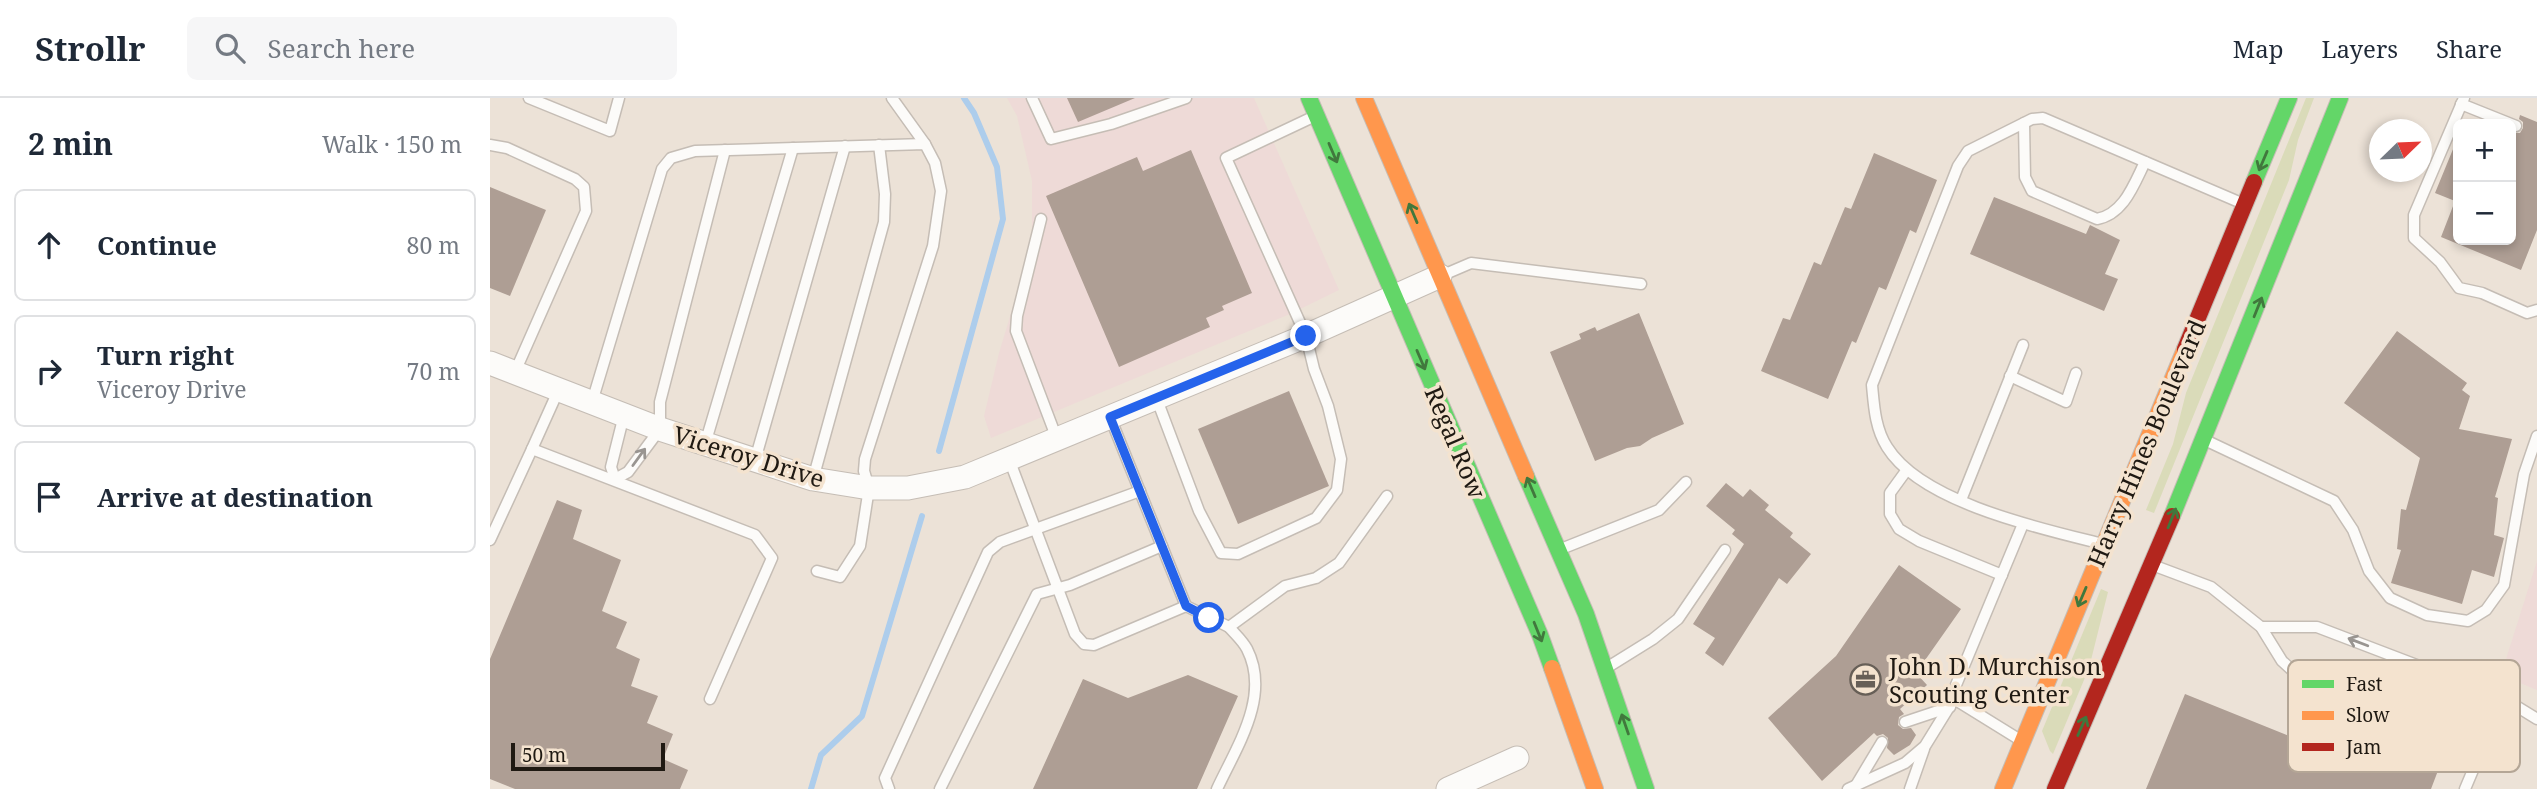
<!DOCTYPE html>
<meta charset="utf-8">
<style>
body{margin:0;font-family:"Noto Serif",serif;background:#f6f6f7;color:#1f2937}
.controls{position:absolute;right:21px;top:21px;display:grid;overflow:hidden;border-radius:10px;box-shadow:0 4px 10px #0003}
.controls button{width:63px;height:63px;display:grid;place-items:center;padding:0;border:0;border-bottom:2px solid #e0e1e3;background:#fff;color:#1f2937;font:35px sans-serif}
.compass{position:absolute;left:1879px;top:21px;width:63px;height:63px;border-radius:50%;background:#fff;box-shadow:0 4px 10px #0003;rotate:67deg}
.scale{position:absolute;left:21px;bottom:18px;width:154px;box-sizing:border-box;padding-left:7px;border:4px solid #1f1912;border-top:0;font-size:19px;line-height:24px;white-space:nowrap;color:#1f1912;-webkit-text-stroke:5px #f4e3cf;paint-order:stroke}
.stop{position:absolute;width:21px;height:21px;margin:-16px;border:5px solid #2563eb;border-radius:50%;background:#fff}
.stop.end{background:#2563eb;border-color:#fff;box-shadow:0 2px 7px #0008}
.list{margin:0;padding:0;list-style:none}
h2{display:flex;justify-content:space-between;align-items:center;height:91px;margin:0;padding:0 28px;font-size:30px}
h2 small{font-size:23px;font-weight:400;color:#747a83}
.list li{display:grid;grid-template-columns:46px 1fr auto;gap:21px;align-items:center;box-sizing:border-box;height:112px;margin:0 14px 14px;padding:0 14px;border:2px solid #e0e1e3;border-radius:10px}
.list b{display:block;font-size:26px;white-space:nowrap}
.list p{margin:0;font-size:23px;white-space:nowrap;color:#747a83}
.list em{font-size:23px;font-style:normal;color:#747a83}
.icon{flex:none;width:38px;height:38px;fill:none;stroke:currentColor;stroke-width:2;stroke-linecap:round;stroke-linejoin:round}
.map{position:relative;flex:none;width:2047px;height:691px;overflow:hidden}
header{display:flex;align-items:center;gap:42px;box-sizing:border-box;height:98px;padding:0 35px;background:#fff;border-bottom:2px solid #e0e1e3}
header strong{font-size:33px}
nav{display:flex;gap:38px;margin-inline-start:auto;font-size:24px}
.search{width:490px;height:63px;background:#f6f6f7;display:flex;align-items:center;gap:18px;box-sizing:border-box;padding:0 24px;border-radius:10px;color:#747a83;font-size:26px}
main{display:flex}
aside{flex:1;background:#fff}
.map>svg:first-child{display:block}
</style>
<header>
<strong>Strollr</strong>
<div class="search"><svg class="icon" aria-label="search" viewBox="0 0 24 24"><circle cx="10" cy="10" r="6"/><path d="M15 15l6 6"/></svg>Search here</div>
<nav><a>Map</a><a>Layers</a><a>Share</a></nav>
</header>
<main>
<aside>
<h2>2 min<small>Walk · 150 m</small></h2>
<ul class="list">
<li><svg class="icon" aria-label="ahead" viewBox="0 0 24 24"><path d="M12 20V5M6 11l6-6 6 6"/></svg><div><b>Continue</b></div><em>80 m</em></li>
<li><svg class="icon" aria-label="right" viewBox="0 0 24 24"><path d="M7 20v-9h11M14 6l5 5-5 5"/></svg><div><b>Turn right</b><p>Viceroy Drive</p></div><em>70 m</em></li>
<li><svg class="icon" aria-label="arrive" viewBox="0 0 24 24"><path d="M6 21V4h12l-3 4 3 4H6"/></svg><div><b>Arrive at destination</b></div></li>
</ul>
</aside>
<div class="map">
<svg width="2047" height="691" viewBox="0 0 2047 691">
<rect width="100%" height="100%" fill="#ece2d7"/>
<!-- commercial -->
<g fill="#eedad7">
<path d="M517,0H764L849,192L800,216L501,340L494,318L509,255L542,145V83L527,18Z"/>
<path d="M2047,463V592L2011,577Z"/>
</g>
<!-- green -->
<g fill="#dadbb9">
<path d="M1816,0H1824L1808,42L1799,82L1664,415L1656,412L1683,346L1696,295Z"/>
<path d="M1611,491L1618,494L1599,570L1563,656L1560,653L1552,633Z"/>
</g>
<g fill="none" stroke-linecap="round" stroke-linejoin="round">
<!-- stream -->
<g stroke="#adcdec" stroke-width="6">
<path d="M449,353L513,121L507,69L484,15L474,0"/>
<path d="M321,691L331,657L372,618L432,418"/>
</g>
</g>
<!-- building -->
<g fill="#ae9e94">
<path d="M577,0H645L588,24Z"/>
<path d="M2030,17L2047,24V132L2031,172L1951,139L1965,103L1945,95L1968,39V142H2021V41L2023,35H2030L2033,30V24L2029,21Z"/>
<path d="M701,52L762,195L732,208L734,212L716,220L720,229L629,269L556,98L647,59L653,73Z"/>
<path d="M1384,55L1447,82L1426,135L1420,132L1396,192L1389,189L1366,245L1362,243L1338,301L1271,273L1293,220L1300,222L1324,164L1331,167L1355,109L1361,111Z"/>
<path d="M0,89L56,112L20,198L0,190Z"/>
<path d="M1504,99L1596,136L1600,127L1630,142L1615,176L1628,181L1614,213L1480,156Z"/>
<path d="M1149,215L1194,326L1162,340L1150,348L1137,350L1105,363L1060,254L1091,241L1089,236L1105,229L1107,233Z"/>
<path d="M1907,233L1977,285L1972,292L1980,298L1969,331L2022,341L2005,399L2008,400L2004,437L2014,440L2004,479L1982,472L1972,506L1901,485L1911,452L1907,451L1911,411L1916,412L1930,360L1854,305Z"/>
<path d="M799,293L839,388L748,426L708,331Z"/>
<path d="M1236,385L1253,399L1260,391L1279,407L1275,412L1303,435L1300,439L1321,456L1297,486L1289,480L1233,568L1215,555L1225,540L1203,526L1254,446L1242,436L1245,432L1216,408Z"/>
<path d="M67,402L92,412L83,441L131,462L112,513L137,524L126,550L150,561L141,588L168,598L157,625L183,636L173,661L198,672L190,691H25L0,681V561Z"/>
<path d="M1409,467L1471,511L1426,575L1437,587L1410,611L1414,616L1409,619L1408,627L1413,631L1421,630L1426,637L1420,647L1404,657L1397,650L1398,640L1393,636L1387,638L1384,635L1332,683L1278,620L1346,558Z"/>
<path d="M698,577L748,598L707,691H543L593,581L638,600Z"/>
<path d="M1695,596L1812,643L1822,619L1949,670L1941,691H1656Z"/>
</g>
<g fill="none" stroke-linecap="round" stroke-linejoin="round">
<defs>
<g id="lane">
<path d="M39,0L120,33L129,0"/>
<path d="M402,0L435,46"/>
<path d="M542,0L561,41L621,26L696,0"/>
<path d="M1974,0L1924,117V140L1950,164L1969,190L1992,195L2037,215L2047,212"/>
<path d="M1971,6L2026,28"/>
<path d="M1534,25L1535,79L1542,93L1607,121C1634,116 1644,86 1655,64"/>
<path d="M0,47L17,50L85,81L94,89L96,113L25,274"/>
<path d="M551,121L527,218L526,233L567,341"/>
<path d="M953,177L981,165L1151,186"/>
<path d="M1520,278L1576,304L1586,275"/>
<path d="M666,299L709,413L731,455L748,456L826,420L847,392L851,361L838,308L824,271L816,238L736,60L825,18"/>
<path d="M102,304L172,71L181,60L205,53L435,46L445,65L451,93L443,148L375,361L374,373L379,390L370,448L350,479L327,473"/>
<path d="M620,319L696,508L739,529L795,488L826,480L849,465L897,398"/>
<path d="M1717,343L1844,403L1863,432L1879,473L1900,500L1937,517L1978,523L1996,512L2014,487L2034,376L2047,338"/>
<path d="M215,346L303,50"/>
<path d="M42,351L69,291"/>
<path d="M519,361L585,536L594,546L604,547L696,508"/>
<path d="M265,362L355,48"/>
<path d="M1416,373L1400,395V416L1409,431L1429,443L1512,477"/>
<path d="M125,381L138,374L170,331V304L235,52"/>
<path d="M125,381L121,369L134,317"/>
<path d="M323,381L394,124L395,96L389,47"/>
<path d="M1471,402L1533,247"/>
<path d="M0,442L42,351L265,437L282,460L220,601"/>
<path d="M1609,445C1548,430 1431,404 1397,349C1385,330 1384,308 1382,287L1468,68L1478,53L1542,21L1553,20L1749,104"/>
<path d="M1071,451L1169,412L1196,384"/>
<path d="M1665,468L1721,489L1771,529L1792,563L1812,581L1991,653L1975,691"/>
<path d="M1771,529H1827L2013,600L2047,621"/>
<path d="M1118,569L1163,541L1188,521L1235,452"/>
<path d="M1464,601L1527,640"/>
<path d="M1415,624L1460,609"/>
<path d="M1991,653L2013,600"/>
<path d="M1365,689L1392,644"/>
<path d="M399,691L395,680L498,454L510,444L650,393"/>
<path d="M450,691L547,496L580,487L672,448"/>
<path d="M727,691C747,648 781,598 757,551C753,543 745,536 739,529"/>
<path d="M1358,691L1415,665L1435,648L1464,601L1466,587L1533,426"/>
<path d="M1420,691L1434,651"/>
</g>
<g id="street">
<path d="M0,265L170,331L323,381L379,390H418L475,379L816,238L950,178"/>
<path d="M958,691L1027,660"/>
</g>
<g id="fast">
<path d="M819,0L1050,537L1062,570"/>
<path d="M1764,84L1799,0"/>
<path d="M1036,378L1096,516L1156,691"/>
<path d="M1682,418L1850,0"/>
</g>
<g id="slow">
<path d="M874,0L1036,378"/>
<path d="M1062,570L1105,691"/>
<path d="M1513,691L1695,251"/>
</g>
<g id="jam">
<path d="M1695,251L1764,84"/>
<path d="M1565,691L1682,418"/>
</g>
</defs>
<!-- lane casing -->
<use href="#lane" stroke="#c5bdb5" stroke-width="13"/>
<!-- street casing -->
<use href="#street" stroke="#c5bdb5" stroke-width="25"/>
<!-- fast casing -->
<use href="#fast" stroke="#c5bdb5" stroke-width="18"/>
<!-- slow casing -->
<use href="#slow" stroke="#c5bdb5" stroke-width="18"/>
<!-- jam casing -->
<use href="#jam" stroke="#c5bdb5" stroke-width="18"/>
<!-- lane -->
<use href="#lane" stroke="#fcfbf9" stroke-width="10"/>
<!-- street -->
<use href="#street" stroke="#fcfbf9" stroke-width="23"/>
<!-- fast -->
<use href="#fast" stroke="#63d668" stroke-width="16"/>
<!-- slow -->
<use href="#slow" stroke="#ff974d" stroke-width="16"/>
<!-- jam -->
<use href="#jam" stroke="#b3261e" stroke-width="16"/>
</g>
<!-- one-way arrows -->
<defs><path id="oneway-shaft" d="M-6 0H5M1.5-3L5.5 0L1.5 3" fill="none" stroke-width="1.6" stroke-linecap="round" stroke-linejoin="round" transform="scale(1.75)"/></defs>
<g stroke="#41783d">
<use href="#oneway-shaft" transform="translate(843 55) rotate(67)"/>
<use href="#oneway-shaft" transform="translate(1773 63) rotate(113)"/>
<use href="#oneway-shaft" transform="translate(923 115) rotate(-113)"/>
<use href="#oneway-shaft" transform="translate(1768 209) rotate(-68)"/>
<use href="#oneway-shaft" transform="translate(931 262) rotate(67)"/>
<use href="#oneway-shaft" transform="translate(1041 389) rotate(-113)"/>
<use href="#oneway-shaft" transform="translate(1682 420) rotate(-68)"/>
<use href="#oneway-shaft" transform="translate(1592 499) rotate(113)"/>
<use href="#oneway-shaft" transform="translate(1048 534) rotate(68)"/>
<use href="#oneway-shaft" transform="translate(1135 626) rotate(-109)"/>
<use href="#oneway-shaft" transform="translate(1592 628) rotate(-66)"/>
</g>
<g stroke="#999591">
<use href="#oneway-shaft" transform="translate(149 359) rotate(-54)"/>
<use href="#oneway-shaft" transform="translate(1868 544) rotate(-159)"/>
</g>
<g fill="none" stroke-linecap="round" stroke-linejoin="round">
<!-- route -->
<path stroke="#2563eb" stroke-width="9" d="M719,520L696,508L620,319L816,238"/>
</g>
<!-- icons -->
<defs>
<symbol id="office-ring" viewBox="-11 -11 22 22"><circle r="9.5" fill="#f4e3cf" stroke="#675f57" stroke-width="1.5"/><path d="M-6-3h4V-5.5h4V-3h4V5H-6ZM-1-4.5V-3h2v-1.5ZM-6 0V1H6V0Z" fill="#675f57"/></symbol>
</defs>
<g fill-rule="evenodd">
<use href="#office-ring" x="1358" y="564" width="35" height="35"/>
</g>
<g text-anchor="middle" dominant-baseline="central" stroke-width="7" stroke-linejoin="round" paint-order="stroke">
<!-- street labels -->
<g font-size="24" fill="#1f1912" stroke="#f4e3cf">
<text transform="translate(966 344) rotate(67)">Regal Row</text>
<text transform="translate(1656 345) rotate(-67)">Harry Hines Boulevard</text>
<text transform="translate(259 358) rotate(17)">Viceroy Drive</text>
</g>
<!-- poi labels -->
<g font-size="24" fill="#1f1912" stroke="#f4e3cf" text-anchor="start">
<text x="1399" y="567">John D. Murchison<tspan x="1399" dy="28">Scouting Center</tspan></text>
</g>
</g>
<!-- legend -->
<rect x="1798" y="562" width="232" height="112" rx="10" fill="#f4e3cf" stroke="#b4a696" stroke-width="2"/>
<rect x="1812" y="582" width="32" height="8" fill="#63d668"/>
<rect x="1812" y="613" width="32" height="9" fill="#ff974d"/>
<rect x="1812" y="645" width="32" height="8" fill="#b3261e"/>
<g font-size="19" fill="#1f1912">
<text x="1856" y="593">Fast</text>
<text x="1856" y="624">Slow</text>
<text x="1856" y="656">Jam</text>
</g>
</svg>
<div class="controls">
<button>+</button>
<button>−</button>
</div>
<svg class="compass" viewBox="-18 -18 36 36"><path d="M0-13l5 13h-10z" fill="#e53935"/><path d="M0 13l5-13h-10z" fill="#747a83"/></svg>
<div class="scale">50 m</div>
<div class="stop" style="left:719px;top:520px"></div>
<div class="stop end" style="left:816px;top:238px"></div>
</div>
</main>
